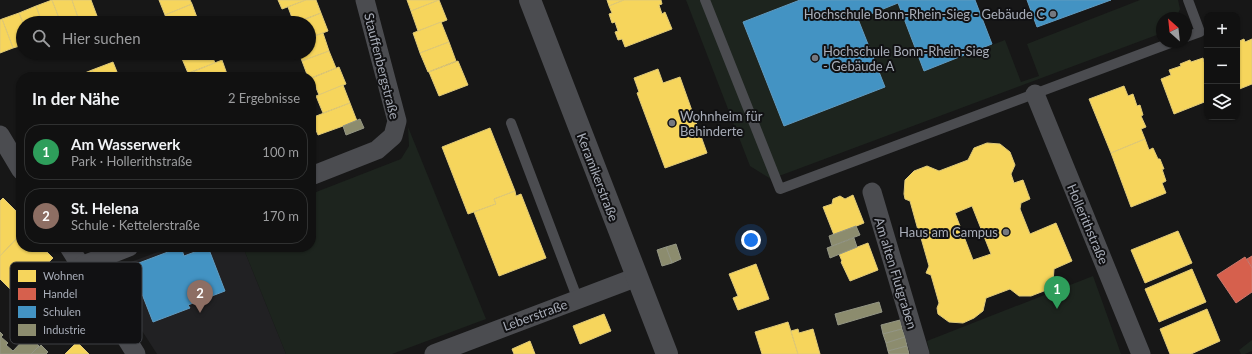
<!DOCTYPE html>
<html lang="de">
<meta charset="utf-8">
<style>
body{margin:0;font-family:Lato,sans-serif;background:#1e1f1f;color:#f1f3f6}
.controls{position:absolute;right:12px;top:12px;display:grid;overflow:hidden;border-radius:8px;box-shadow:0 1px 3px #0004}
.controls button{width:36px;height:36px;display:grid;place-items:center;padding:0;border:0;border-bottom:1px solid #303131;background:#111;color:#f1f3f6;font:20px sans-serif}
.compass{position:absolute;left:1156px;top:12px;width:36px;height:36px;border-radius:50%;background:#111;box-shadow:0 1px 3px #0004;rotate:333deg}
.you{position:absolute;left:751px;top:240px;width:14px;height:14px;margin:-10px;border:3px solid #fff;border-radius:50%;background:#1a73e8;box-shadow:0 0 0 6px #1a73e833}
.badge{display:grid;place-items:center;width:26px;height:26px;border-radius:50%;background:#0f766e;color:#fff;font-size:13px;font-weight:700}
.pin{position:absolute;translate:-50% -33px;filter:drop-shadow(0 1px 2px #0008)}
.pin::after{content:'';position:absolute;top:21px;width:14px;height:12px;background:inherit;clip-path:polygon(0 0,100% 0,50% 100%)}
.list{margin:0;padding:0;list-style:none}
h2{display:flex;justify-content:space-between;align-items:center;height:52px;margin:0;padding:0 16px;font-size:17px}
h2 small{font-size:13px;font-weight:400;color:#9c9d9f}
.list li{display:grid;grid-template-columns:26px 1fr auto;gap:12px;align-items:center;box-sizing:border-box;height:56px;margin:0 8px 8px;padding:0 8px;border:1px solid #303131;border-radius:16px}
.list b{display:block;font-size:15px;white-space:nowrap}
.list p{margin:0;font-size:13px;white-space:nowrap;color:#9c9d9f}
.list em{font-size:13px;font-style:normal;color:#9c9d9f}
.icon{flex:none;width:22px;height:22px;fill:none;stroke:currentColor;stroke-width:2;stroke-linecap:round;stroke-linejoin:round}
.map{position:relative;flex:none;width:1252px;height:354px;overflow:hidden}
.search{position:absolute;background:#111;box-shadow:0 1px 3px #0004;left:16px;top:16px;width:300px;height:44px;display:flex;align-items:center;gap:10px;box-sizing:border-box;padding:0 14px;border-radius:22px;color:#9c9d9f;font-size:15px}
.panel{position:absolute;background:#111;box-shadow:0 1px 3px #0004;left:16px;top:72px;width:300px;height:180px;border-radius:16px}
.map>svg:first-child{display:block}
</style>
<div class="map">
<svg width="1252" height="354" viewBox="0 0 1252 354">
<rect width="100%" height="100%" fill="#171717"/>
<!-- built -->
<path fill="#212123" d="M171,247H243L286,354H157L104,272Z"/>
<!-- green -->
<g fill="#1d241e">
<path d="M686,0H800L743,22L784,126L884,87L858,19L898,3L924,71L1005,40L1021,82L1039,76L1027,44L1140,0H1178L1180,9L1176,18H1162V33L771,179L750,166Z"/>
<path d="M408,127L486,319L392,354H286L243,247H311V194L401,159L409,146Z"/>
<path d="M1093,276L1121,354H930L927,341Z"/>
<path d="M1252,340V351L1245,354H1241L1239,350Z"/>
</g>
<!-- homes -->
<g fill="#f6d55c" stroke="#dfc978" fill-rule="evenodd">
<path d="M52,0L61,23H42L36,6Z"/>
<path d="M52,0H72L80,23H61Z"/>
<path d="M72,0H91L97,16L80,23Z"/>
<path d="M159,0H190L192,4L165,15Z"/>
<path d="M278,0H306L282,9Z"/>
<path d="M306,0H316L321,13L294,23L288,7Z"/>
<path d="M407,0H439L411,11Z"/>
<path d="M439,0L447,20L418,31L411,11Z"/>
<path d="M607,0H624L609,6Z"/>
<path d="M624,0H661L662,4L659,5L662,14L665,12L672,29L625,47L622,39L618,40L615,32L618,31L615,22L612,23L609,14L612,13L609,6Z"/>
<path d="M192,4L199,23H168L165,15Z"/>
<path d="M36,6L42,23H23L19,13Z"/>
<path d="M19,13L23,23V45L13,48L2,19Z"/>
<path d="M321,13L328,31L309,38V23H296Z"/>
<path d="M2,19L13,48L0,53V20Z"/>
<path d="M441,22L449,42L420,53L413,33Z"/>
<path d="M323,33L329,51L302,61L299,53H309V38Z"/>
<path d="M1244,39L1245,42L1252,39V84L1237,90V42Z"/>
<path d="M449,42L456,61L428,72L420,53Z"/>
<path d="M329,51L336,68L311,78V77H308L302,61Z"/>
<path d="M183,53H211L215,63L188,73L180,54Z"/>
<path d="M1203,58L1204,62L1207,61V101L1174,114L1161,79L1171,75L1169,70L1181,66L1180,64L1190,60L1191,62Z"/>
<path d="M222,60L228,77H191L190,73Z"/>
<path d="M458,61L468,85L439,96L429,72Z"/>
<path d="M113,62L119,77H95L92,70Z"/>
<path d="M339,67L346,84L319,95L312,78Z"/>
<path d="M658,69L663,83L680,77L707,153L665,168L637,93L639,92L634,78Z"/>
<path d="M92,70L95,77H75Z"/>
<path d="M343,85L350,103L323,113L316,96Z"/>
<path d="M1124,86L1128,96L1133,94L1137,106L1140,105L1143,115L1141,116L1146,127L1141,129L1145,139L1111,153L1089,99Z"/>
<path d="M350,103L357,121L318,135L311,118Z"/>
<path d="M490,128L515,191L494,199L496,204L468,214L442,147Z"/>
<path d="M1145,139L1149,150L1153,148L1158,159H1160L1164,169H1162L1166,181L1162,183L1166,193L1131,207L1111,153Z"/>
<path d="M987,143L1000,144L1010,152L1015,165L1011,174L1014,183L1023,180L1030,199L1021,203L1020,209L1030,234L1056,223L1072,261L1054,269L1053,282L1044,291L1031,296H1019L1010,289L986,298L983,311L974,318L963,323L949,322L938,314L937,308L939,303L931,275L926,273L929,266L921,238L916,236L918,230L910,201L905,199L904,194L905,180L914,171L927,166L939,171L968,160L974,148ZM972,206L991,254L973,260L955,213Z"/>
<path d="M515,191L516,196L521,194L546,258L499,276L474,212L496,204L494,199Z"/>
<path d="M853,195L864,223L834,235L823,207L832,204L833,199L840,196L845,199Z"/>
<path d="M3,198L21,216V234L0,256V201Z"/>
<path d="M1178,231L1192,263L1145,283L1131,250Z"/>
<path d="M21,234V247H42L53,258L16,295L0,279V256Z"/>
<path d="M868,243L878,270L850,281L841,262L842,261L839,254Z"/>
<path d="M756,264L769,299L738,310L733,298L738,296L729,274Z"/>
<path d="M1192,269L1206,302L1159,322L1145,289Z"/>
<path d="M1207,309L1220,341L1191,354H1170L1160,329Z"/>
<path d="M604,314L611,331L580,344L573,326Z"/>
<path d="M788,322L798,354H762L755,332Z"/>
<path d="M798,329L799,333L813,329L820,354H798L791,331Z"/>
<path d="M530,341L535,354H514L512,349Z"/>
<path d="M77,342L89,354H65Z"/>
</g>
<!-- shops -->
<g fill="#d6604d" stroke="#c8776d">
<path d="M1252,256V268L1247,259Z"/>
<path d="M1245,257L1252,268V292L1236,303L1217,275Z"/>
</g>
<!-- schools -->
<g fill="#4393c3" stroke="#619bc0">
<path d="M800,0H975L992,44L924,71L898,3L858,19L885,87L784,126L743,22Z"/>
<path d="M1027,0H1111L1037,27Z"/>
<path d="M181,247L184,256L208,247L225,291L188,305L190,308L153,322L131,266Z"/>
</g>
<!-- industry -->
<g fill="#8c8c6e" stroke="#949684">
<path d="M360,119L364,128L346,135L343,126Z"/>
<path d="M856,226L860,235L832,246L829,236Z"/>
<path d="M854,238L857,247L830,258L827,248Z"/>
<path d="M676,244L681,259L672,263L666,247Z"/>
<path d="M666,247L672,263L662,266L657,250Z"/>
<path d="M879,302L882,312L838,325L835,314Z"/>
<path d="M900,320L902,329L883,334L881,325Z"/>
<path d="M902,329L905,337L886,343L883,334Z"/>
<path d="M0,332L3,335L1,337L8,343L6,345L13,351L28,335L39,346L31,354H0Z"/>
<path d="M905,337L907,346L888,351L886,343Z"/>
<path d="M41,345L48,352L46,354H31Z"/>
<path d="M907,346L909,354H889L888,351Z"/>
</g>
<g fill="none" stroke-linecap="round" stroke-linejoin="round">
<!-- service -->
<g stroke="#4b4c50" stroke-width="10">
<path d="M705,0L780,189L1173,42"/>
<path d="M1186,37L1200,32L1188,0"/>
<path d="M511,123L578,300"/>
</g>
<!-- minor -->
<g stroke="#4b4c50" stroke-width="19">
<path d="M1035,94L1141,354"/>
<path d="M0,135L21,170"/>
<path d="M311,176L377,150L393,136L397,121L365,0"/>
<path d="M872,192L920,354"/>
<path d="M69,247L136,354"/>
<path d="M81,266L129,247"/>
<path d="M434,354L637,277"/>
</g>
<!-- tertiary -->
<path stroke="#4b4c50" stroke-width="22" d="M530,0L667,354"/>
</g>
<!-- markers -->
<g fill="#757880" stroke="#111113" stroke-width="1.5">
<circle cx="1053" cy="14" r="4"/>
<circle cx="815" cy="58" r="4"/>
<circle cx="672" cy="123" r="4"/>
<circle cx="1006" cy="232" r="4"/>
</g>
<g text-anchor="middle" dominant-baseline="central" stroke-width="4" stroke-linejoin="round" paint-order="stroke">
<!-- poi labels -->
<g font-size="13" fill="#a8adb8" stroke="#111113" text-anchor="end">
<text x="1045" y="14">Hochschule Bonn-Rhein-Sieg - Gebäude C</text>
<text x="823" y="51" text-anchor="start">Hochschule Bonn-Rhein-Sieg<tspan x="823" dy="15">- Gebäude A</tspan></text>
<text x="680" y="116" text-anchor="start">Wohnheim für<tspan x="680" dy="15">Behinderte</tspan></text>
<text x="998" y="232">Haus am Campus</text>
</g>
<!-- street labels -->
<g font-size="13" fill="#a8adb8" stroke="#111113">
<text transform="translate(382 66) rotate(76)">Stauffenbergstraße</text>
<text transform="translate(598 177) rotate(69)">Keramikerstraße</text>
<text transform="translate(1088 224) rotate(67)">Hollerithstraße</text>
<text transform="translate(896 273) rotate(73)">Am alten Flutgraben</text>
<text transform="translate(535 315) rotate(-20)">Leberstraße</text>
</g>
</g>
<!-- legend -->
<rect x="10" y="262" width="132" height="82" rx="6" fill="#111113" stroke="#3e4045" stroke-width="1"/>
<rect x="18" y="270" width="18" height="12" fill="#f6d55c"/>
<rect x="18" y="288" width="18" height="12" fill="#d6604d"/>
<rect x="18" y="306" width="18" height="12" fill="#4393c3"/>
<rect x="18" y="324" width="18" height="12" fill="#8c8c6e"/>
<g font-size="11" fill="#a8adb8">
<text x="43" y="280">Wohnen</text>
<text x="43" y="298">Handel</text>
<text x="43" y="316">Schulen</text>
<text x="43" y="334">Industrie</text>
</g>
</svg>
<div class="controls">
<button>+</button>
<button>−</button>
<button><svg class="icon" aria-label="layers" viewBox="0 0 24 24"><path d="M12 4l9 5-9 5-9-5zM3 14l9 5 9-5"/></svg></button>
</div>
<svg class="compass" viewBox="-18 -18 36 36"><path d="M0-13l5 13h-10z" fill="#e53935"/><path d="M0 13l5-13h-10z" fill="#9c9d9f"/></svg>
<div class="you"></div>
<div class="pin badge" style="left:1057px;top:309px;background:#2e9e5b">1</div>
<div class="pin badge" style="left:200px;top:313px;background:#8d6e63">2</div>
<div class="search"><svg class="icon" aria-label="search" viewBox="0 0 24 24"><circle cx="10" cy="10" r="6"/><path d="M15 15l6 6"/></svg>Hier suchen</div>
<section class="panel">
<h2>In der Nähe<small>2 Ergebnisse</small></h2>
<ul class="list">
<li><span class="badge" style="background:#2e9e5b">1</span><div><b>Am Wasserwerk</b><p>Park · Hollerithstraße</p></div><em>100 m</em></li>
<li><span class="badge" style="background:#8d6e63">2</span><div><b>St. Helena</b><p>Schule · Kettelerstraße</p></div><em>170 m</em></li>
</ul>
</section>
</div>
